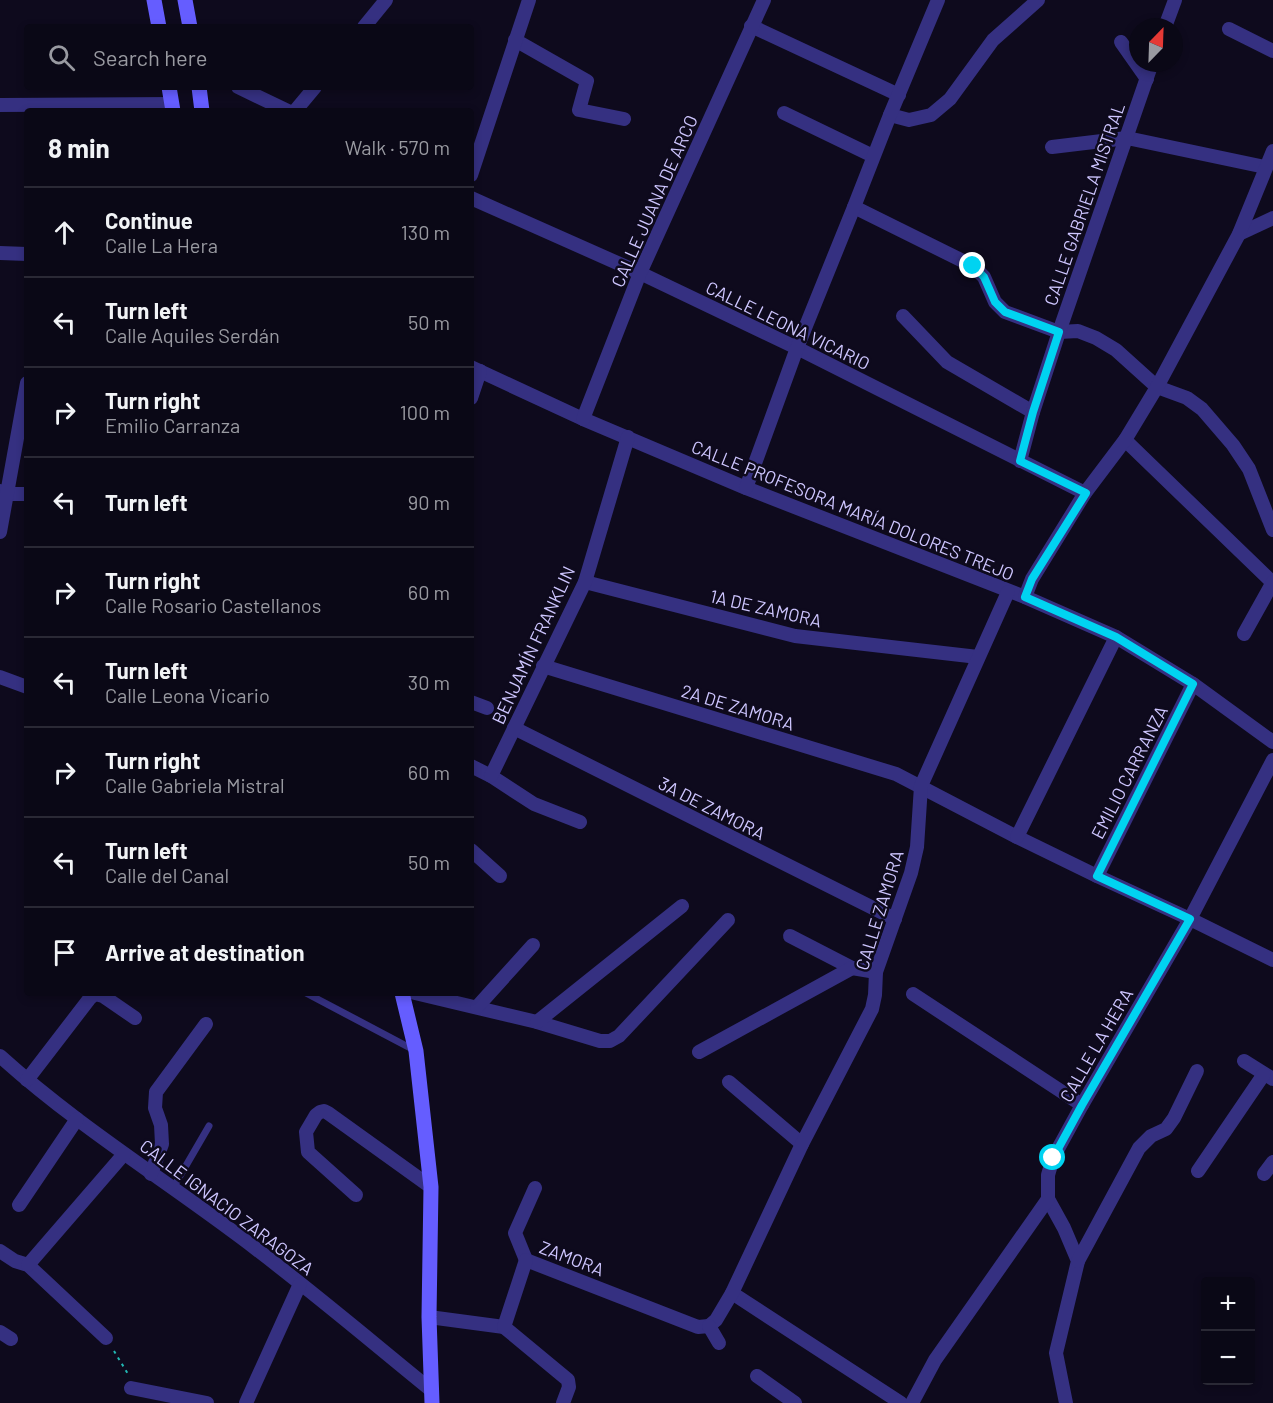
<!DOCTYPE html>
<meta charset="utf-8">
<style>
body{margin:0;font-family:Barlow,sans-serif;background:#13111f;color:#f1f3f6}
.controls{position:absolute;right:18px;bottom:18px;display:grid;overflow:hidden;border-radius:6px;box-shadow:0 3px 9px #0003}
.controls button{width:54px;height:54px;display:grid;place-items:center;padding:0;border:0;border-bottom:2px solid #2a2935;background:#0a0816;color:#f1f3f6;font:30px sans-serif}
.compass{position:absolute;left:1129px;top:18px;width:54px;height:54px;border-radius:50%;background:#0a0816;box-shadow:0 3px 9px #0003;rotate:23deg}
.stop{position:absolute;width:18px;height:18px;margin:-14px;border:4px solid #00d3f1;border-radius:50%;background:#fff}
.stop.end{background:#00d3f1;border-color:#fff;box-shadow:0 2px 6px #0008}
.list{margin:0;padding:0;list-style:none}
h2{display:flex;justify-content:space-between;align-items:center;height:78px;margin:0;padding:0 24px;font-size:26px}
h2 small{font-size:20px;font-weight:400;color:#999aa1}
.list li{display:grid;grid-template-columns:39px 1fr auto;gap:18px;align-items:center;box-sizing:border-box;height:90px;padding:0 24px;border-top:2px solid #2a2935}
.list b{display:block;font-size:22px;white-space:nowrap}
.list p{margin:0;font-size:20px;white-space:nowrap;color:#999aa1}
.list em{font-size:20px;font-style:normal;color:#999aa1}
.icon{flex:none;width:33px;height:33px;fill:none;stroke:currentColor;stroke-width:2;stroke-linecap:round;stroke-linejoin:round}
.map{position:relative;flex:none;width:1273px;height:1403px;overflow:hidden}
.search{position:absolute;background:#0a0816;box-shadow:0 3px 9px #0003;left:24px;top:24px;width:450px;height:66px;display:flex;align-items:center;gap:15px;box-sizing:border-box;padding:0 21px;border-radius:6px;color:#999aa1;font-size:22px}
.panel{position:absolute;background:#0a0816;box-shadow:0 3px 9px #0003;left:24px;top:108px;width:450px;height:888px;border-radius:6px}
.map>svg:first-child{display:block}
</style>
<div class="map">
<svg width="1273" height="1403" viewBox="0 0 1273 1403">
<rect width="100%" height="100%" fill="#0e0a1d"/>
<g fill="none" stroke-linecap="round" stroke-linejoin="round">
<!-- path -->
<path stroke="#22b7b2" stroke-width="2" stroke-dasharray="3 4.5" stroke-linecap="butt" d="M114,1351L128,1374"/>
<!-- lane -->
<g stroke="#353081" stroke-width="7">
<path d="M306,993L414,1050"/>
<path d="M173,1188L209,1126"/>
</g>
<!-- street -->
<g stroke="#353081" stroke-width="14">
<path d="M751,26L899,95"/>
<path d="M364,27L386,0"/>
<path d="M1165,27L1175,0"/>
<path d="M1229,29L1273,51"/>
<path d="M515,40L587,81L579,110L624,119"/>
<path d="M1121,42L1147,79"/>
<path d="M238,87L288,111"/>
<path d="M0,105L172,104"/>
<path d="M295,111L315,87"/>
<path d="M784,113L873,156"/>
<path d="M890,115L909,120L931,115L950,99L993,40L1038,0"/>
<path d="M1052,147L1127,138L1265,167"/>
<path d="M471,175L529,0"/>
<path d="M471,198L640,273L797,348L1085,493"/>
<path d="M854,207L973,266L984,277L995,302L1005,312L1059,332L1078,331L1096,338L1116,350L1157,387L1187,398L1202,409L1233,445L1249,469L1273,530"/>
<path d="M1239,234L1273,218"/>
<path d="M0,253L27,254"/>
<path d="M903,316L947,362L1033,412"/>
<path d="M471,367L583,419L746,488L1025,597L1116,637L1193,684L1273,742"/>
<path d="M471,398L480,371"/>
<path d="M583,419L640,273L764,0"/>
<path d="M1125,440L1273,583"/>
<path d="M1020,461L1033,412L1059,332L1152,63"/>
<path d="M746,488L797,348L854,207L890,115L938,0"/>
<path d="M0,491L7,494H27"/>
<path d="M0,532L27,383"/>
<path d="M585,582L795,636L978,657"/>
<path d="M1025,597L1032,579L1085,493L1125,440L1157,387L1239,234L1273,151"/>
<path d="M1244,634L1273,582"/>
<path d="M543,666L896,774L1017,837L1097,876L1190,919L1273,960"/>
<path d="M0,677L27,687"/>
<path d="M471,702L487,708"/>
<path d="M514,728L895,919"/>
<path d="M471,766L491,776L534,804L580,822"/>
<path d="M491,776L585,582L628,437"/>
<path d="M1017,837L1116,637"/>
<path d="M471,850L500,876"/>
<path d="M1097,876L1193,684"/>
<path d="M790,936L852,968L876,972"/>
<path d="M415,993L537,1022L600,1041H610L619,1036L728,920"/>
<path d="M913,994L1082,1105"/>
<path d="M477,1007L533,945"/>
<path d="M537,1022L682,906"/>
<path d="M699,1052L852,968"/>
<path d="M0,1056C74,1123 159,1176 239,1236C305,1285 367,1338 431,1390"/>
<path d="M1244,1061L1273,1079"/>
<path d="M27,1080L90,998L95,994L103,996L135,1018"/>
<path d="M729,1082L802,1144"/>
<path d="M1198,1171L1264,1074"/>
<path d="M151,1174L162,1144L161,1125L155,1108L156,1092L206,1024"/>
<path d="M1264,1174L1273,1162"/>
<path d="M356,1195L308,1152L306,1132L316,1115L320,1112L324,1111L328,1113L431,1187"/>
<path d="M1048,1199L1064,1228L1078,1261L1056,1353L1066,1403"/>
<path d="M19,1205L77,1119"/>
<path d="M0,1251L15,1261L28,1265L106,1338"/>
<path d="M526,1260L698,1327L709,1326"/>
<path d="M526,1260L515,1233L535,1188"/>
<path d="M1078,1261L1139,1148L1151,1136L1166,1129L1174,1118L1197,1071"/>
<path d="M28,1265L124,1154"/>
<path d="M732,1293L901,1403"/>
<path d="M429,1317L504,1327"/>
<path d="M709,1326L716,1320L732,1293L802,1144L872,1009L875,995L876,972L911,873L917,847L921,786L1008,592"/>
<path d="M709,1326L719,1343"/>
<path d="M504,1327L568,1380L569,1387L563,1403"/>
<path d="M504,1327L526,1260"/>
<path d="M0,1332L11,1339"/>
<path d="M757,1376L795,1403"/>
<path d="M131,1388L207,1403"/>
<path d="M246,1403L300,1284"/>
<path d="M912,1403L935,1360L1048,1199V1175L1053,1158L1082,1105L1190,919L1273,760"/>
</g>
<!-- secondary -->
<g stroke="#655dff" stroke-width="15">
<path d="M154,0L159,27"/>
<path d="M185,0L190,27"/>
<path d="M169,87L173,111"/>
<path d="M199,87L202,111"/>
<path d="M402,993L416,1051L431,1187L429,1317L432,1403"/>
</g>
</g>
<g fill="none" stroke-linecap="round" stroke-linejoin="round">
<!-- route -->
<path stroke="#00d3f1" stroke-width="8" d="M973,266L984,277L995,302L1005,312L1059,332L1033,412L1020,461L1086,493L1032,579L1025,597L1116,637L1193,684L1097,876L1190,919L1082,1105L1053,1158"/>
</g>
<g text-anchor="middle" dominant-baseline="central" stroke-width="5" stroke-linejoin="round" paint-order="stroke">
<!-- street labels -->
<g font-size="18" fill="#cec6ff" stroke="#0e0a1d">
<text transform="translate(654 201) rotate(-66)">CALLE JUANA DE ARCO</text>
<text transform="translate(1084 204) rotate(-71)">CALLE GABRIELA MISTRAL</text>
<text transform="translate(788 325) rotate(26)">CALLE LEONA VICARIO</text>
<text transform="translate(853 510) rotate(22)">CALLE PROFESORA MARÍA DOLORES TREJO</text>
<text transform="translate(766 608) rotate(13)">1A DE ZAMORA</text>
<text transform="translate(533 645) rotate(-65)">BENJAMÍN FRANKLIN</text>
<text transform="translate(738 707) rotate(17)">2A DE ZAMORA</text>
<text transform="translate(1129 772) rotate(-63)">EMILIO CARRANZA</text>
<text transform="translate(712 808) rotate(27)">3A DE ZAMORA</text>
<text transform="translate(879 910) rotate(-73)">CALLE ZAMORA</text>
<text transform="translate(1096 1045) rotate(-60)">CALLE LA HERA</text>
<text transform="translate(227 1207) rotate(37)">CALLE IGNACIO ZARAGOZA</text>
<text transform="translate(572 1258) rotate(21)">ZAMORA</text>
</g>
</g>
</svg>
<div class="controls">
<button>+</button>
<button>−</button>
</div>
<svg class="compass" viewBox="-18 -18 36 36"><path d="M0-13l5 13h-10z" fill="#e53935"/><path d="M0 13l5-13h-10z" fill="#999aa1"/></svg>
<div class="stop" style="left:1053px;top:1158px"></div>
<div class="stop end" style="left:973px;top:266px"></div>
<div class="search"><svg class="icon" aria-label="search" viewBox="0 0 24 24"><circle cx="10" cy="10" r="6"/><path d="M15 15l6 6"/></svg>Search here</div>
<section class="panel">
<h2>8 min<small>Walk · 570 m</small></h2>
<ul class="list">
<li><svg class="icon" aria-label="ahead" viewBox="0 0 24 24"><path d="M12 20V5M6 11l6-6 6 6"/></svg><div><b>Continue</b><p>Calle La Hera</p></div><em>130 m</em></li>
<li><svg class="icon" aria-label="left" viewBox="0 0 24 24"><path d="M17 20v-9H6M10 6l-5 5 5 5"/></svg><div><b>Turn left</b><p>Calle Aquiles Serdán</p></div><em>50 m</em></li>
<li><svg class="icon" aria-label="right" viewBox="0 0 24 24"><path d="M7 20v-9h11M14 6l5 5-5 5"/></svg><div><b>Turn right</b><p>Emilio Carranza</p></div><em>100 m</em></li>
<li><svg class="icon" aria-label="left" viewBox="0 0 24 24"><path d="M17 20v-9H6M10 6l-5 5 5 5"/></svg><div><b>Turn left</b></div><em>90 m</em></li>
<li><svg class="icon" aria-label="right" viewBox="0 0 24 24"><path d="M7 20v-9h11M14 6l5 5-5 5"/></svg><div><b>Turn right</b><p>Calle Rosario Castellanos</p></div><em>60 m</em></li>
<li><svg class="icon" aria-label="left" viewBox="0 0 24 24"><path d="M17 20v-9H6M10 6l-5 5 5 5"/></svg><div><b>Turn left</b><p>Calle Leona Vicario</p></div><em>30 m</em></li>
<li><svg class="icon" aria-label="right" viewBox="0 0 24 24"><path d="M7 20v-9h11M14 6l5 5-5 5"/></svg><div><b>Turn right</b><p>Calle Gabriela Mistral</p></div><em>60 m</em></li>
<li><svg class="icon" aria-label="left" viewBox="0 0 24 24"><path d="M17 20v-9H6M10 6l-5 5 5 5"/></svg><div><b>Turn left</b><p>Calle del Canal</p></div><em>50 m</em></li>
<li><svg class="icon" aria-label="arrive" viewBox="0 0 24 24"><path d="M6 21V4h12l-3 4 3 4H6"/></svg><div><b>Arrive at destination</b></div></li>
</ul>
</section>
</div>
